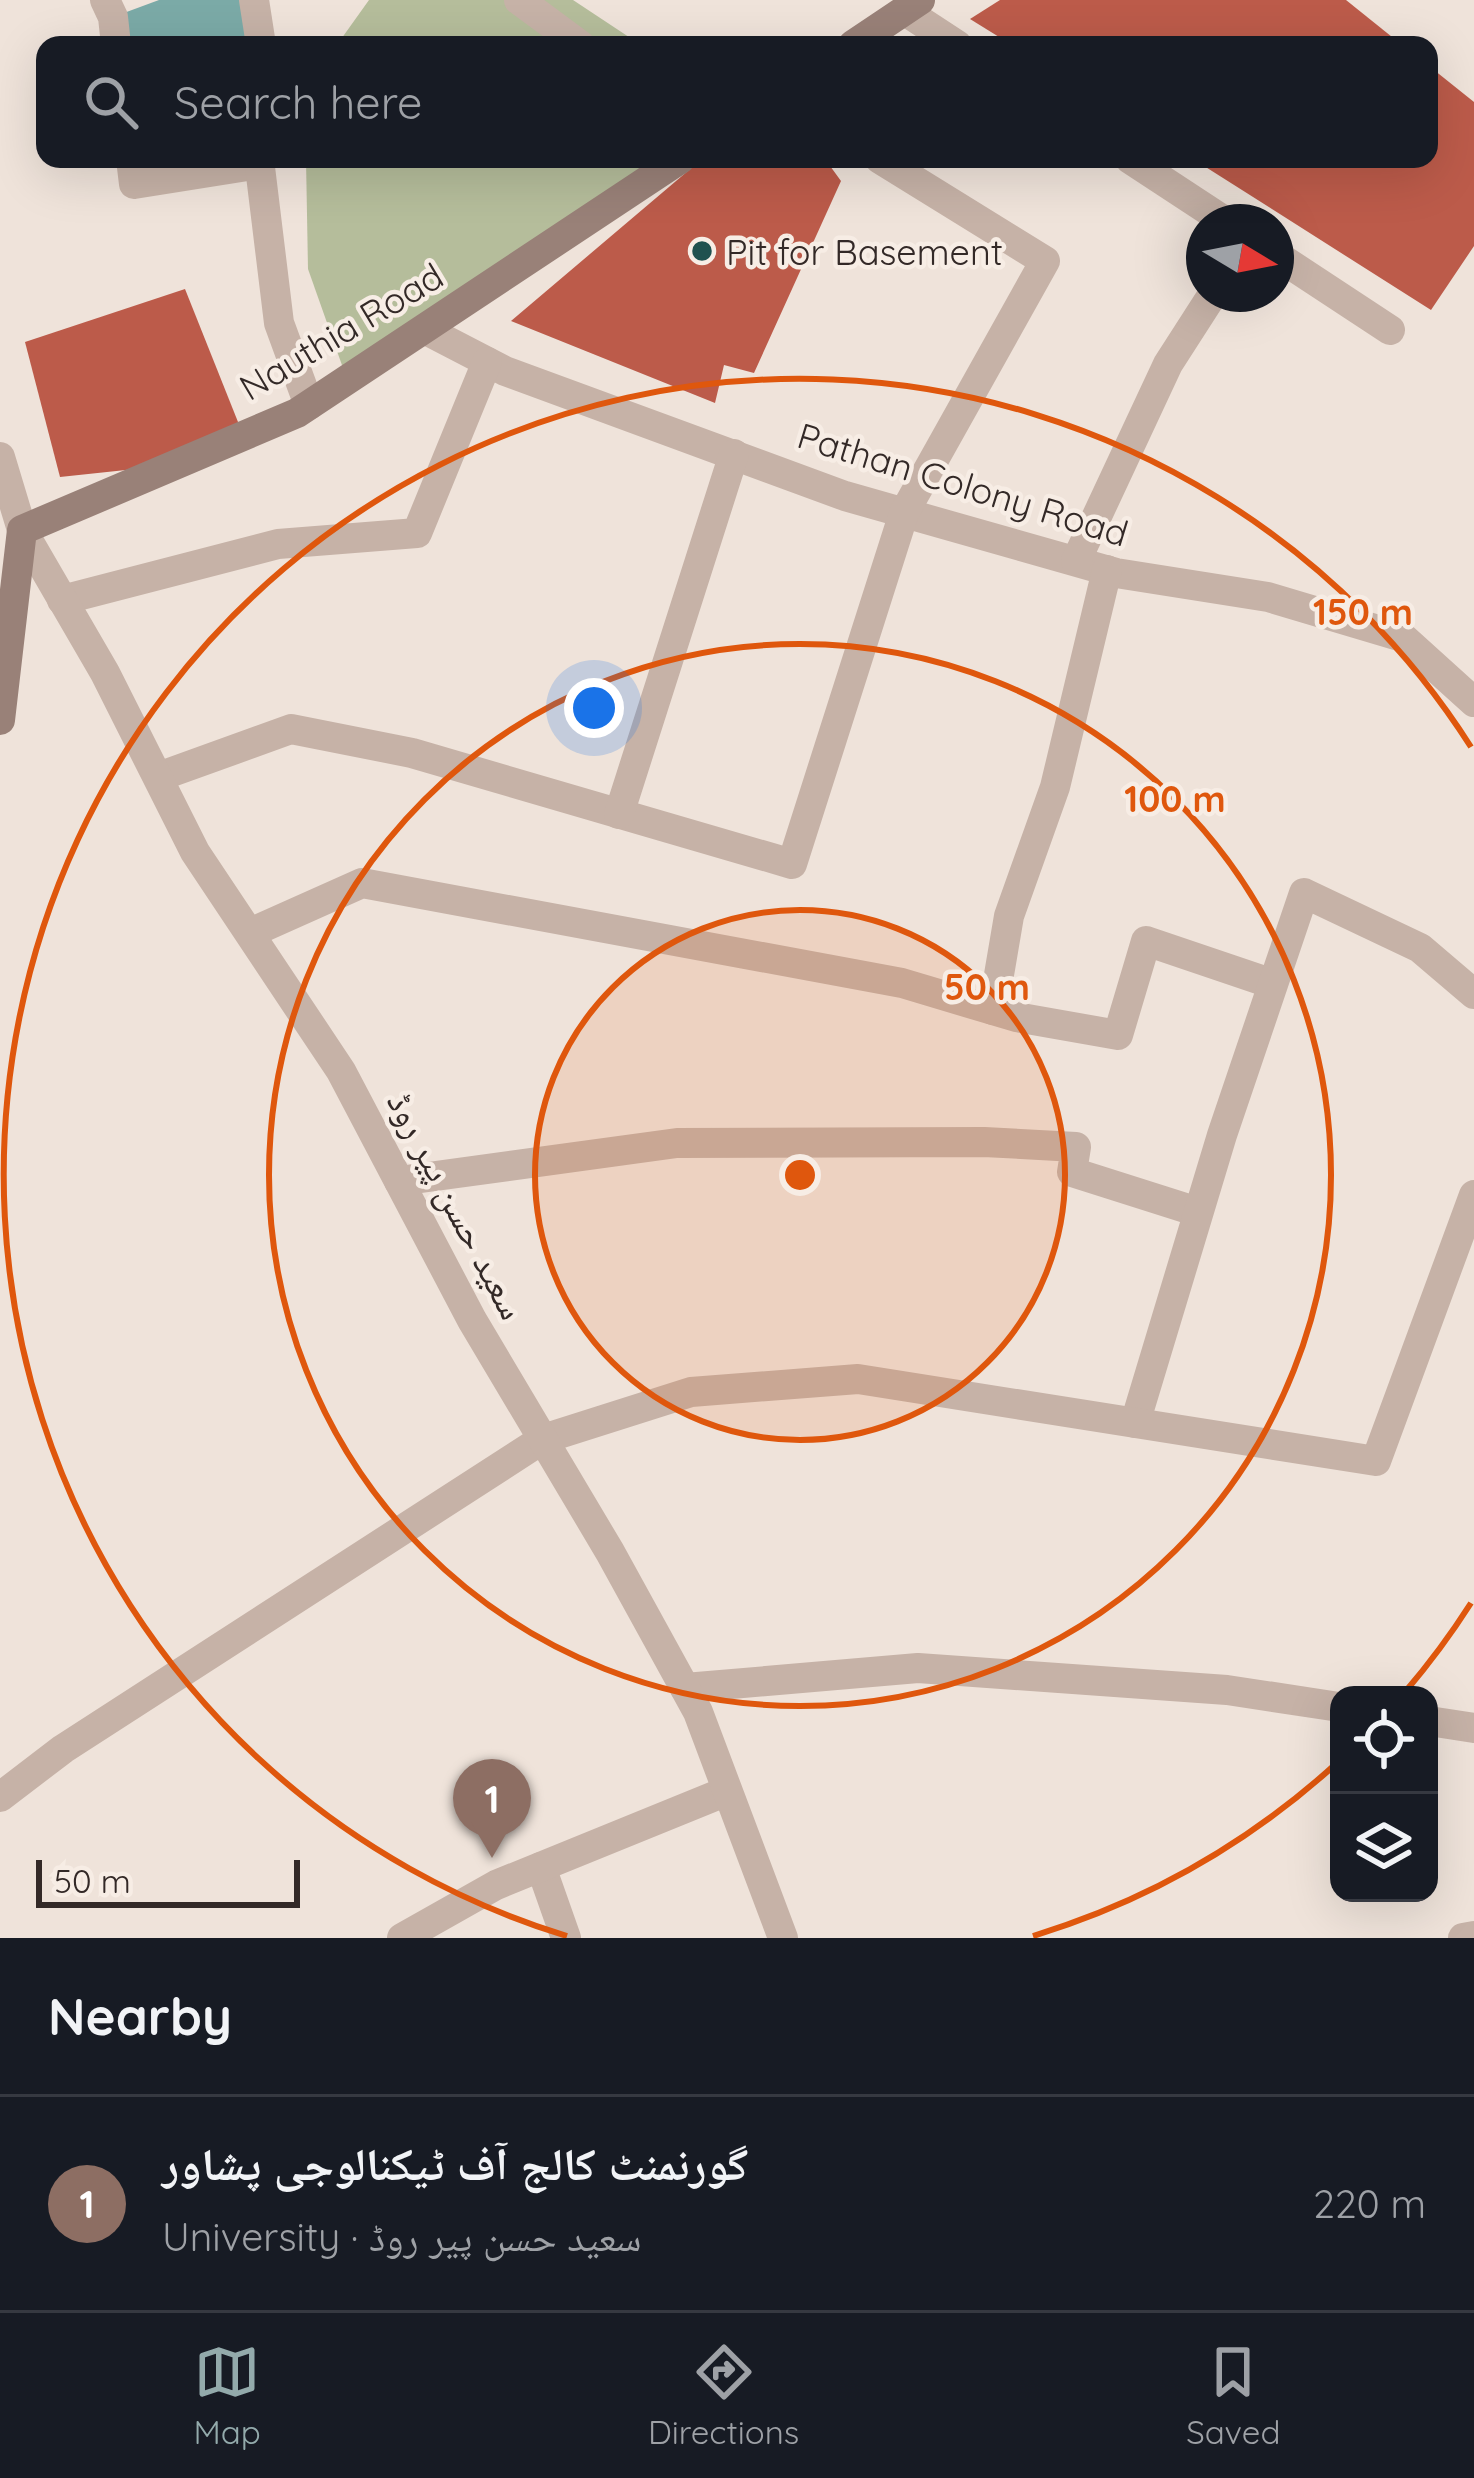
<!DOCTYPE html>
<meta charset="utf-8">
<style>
body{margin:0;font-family:Quicksand,"Noto Naskh Arabic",sans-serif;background:#242831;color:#f1f3f6}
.controls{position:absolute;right:36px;bottom:36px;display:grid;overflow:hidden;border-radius:24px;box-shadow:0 12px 48px #0002}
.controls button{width:108px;height:108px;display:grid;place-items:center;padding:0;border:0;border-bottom:3px solid #363941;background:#171b24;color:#f1f3f6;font:60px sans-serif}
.compass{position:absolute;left:1186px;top:204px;width:108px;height:108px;border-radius:50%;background:#171b24;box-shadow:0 12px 48px #0002;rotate:100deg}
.scale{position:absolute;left:36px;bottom:30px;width:264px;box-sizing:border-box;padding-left:12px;border:6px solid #332927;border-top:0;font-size:33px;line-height:42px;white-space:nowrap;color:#332927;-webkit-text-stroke:9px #f7ede5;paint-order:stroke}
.you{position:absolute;left:594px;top:708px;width:42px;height:42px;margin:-30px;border:9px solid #fff;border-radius:50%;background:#1a73e8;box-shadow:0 0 0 18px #1a73e833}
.badge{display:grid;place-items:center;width:78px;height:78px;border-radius:50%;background:#93aaab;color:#fff;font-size:39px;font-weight:700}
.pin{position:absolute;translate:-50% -99px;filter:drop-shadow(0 3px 6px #0008)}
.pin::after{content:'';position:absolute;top:63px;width:42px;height:36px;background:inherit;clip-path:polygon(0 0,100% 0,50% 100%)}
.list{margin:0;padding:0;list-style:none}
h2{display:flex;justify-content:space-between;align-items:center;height:156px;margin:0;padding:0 48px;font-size:51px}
h2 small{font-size:39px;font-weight:400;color:#9ea1a6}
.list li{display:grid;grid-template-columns:78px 1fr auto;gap:36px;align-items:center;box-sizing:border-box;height:216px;padding:0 48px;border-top:3px solid #363941}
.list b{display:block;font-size:45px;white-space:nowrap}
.list p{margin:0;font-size:39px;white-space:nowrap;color:#9ea1a6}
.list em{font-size:39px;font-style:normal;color:#9ea1a6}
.icon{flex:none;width:66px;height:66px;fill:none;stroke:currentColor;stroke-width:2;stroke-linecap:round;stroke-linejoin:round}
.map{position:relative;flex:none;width:1474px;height:1938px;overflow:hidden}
.search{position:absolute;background:#171b24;box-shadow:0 12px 48px #0002;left:36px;right:36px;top:36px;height:132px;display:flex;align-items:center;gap:30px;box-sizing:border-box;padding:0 42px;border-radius:24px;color:#9ea1a6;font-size:45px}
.sheet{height:372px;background:#171b24}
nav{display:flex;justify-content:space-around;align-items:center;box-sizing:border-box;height:168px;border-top:3px solid #363941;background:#171b24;font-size:33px;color:#9ea1a6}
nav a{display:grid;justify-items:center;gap:6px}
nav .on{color:#93aaab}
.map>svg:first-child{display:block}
</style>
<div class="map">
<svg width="1474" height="1938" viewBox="0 0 1474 1938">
<rect width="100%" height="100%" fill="#efe3da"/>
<!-- green -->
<g fill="#b5bd9b">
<path d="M369,0H573L641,45H333L339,42Z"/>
<path d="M306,159H655L343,368L308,269Z"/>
</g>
<!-- water -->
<path fill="#7baaa7" d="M159,0H255L256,45H116L113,17Z"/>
<!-- building -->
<g fill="#bc5b4a">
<path d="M1000,0H1346L1402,45H1012L970,19Z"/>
<path d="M1429,66L1474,102V246L1431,310L1193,159H1429Z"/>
<path d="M702,159H825L841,181L754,373L724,365L715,403L511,321Z"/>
<path d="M185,289L240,427L154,467L60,477L25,342Z"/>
</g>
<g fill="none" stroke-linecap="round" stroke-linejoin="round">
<!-- minor -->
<g stroke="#c6b2a7" stroke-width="30">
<path d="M105,0L113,17L116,45"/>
<path d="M254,0L261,45"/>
<path d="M519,0L580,45"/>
<path d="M905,11L957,45"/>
<path d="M131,159L134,184L259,164"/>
<path d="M259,159L279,323L309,405"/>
<path d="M1130,159L1226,222"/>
<path d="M1276,255L1390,330"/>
<path d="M424,329L505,371L845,496L1116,573L1268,597L1402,637L1474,702"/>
<path d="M1076,561L1168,364L1213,294"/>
<path d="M62,600L278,544L417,533L487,362"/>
<path d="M158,777L291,729L412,753L792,864L904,513L1045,261L880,159"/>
<path d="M619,814L734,454"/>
<path d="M250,933L362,883L902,983L1016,1017L1118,1035L1146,941L1270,983"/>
<path d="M993,1010L1009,916L1055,787L1107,570"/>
<path d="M399,1181L677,1143L984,1142L1076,1147L1072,1172L1198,1212"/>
<path d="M1135,1423L1222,1135L1304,893L1420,948L1474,994"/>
<path d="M685,1688L918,1668L1227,1690L1339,1707"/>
<path d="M1429,1721L1474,1728"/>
<path d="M0,1797L63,1749L543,1439L691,1392L858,1379L1376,1461L1474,1195"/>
<path d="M541,1867L566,1938"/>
<path d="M402,1938L496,1885L727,1791"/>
<path d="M1463,1938L1474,1936"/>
</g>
<!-- tertiary -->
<path stroke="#c6b2a7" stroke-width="30" d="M0,457L22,530L105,673L195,852L341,1071L472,1320L610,1552L698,1712L783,1938"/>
<!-- secondary -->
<g stroke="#998178" stroke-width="30">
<path d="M853,45L920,0"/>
<path d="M0,720L22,530L297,413L680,159"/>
</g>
</g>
<!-- distance rings -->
<circle cx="800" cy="1175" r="265" fill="#df570d" fill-opacity=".12"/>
<g fill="none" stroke="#df570d" stroke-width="6">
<circle cx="800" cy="1175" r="265"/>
<circle cx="800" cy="1175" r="531"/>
<path d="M1471 1603A796 796 0 0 1 1405 1692M1338 1762A796 796 0 0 1 1033 1936M567 1936A796 796 0 1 1 1471 747"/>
</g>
<!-- markers -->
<circle fill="#20514f" stroke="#f7ede5" stroke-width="4.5" cx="702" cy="251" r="12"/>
<g text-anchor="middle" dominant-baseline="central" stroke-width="9" stroke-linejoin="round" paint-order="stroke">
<!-- poi labels -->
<g font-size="36" fill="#332927" stroke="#f7ede5" text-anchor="start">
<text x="726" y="251">Pit for Basement</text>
</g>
<!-- street labels -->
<g font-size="36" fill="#332927" stroke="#f7ede5">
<text transform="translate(341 331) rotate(-31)">Nauthia Road</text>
<text transform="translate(963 484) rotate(17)">Pathan Colony Road</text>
<text transform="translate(457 1205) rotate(62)">سعید حسن پیر روڈ</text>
</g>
</g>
<circle cx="800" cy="1175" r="18" fill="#df570d" stroke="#f7ede5" stroke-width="6"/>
<g font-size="36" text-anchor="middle" font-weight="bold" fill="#df570d" stroke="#f7ede5" stroke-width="9" stroke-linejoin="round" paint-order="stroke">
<text x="1363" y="625">150 m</text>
<text x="1175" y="812">100 m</text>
<text x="987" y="1000">50 m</text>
</g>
</svg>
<div class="controls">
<button><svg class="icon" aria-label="locate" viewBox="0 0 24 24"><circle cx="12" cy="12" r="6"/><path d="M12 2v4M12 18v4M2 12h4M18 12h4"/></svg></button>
<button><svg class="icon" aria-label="layers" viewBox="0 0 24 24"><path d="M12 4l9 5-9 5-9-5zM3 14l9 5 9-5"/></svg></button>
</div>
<svg class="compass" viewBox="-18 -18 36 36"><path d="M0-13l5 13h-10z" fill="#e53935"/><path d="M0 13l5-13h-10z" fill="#9ea1a6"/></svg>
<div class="scale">50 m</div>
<div class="you"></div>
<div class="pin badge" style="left:492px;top:1858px;background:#8d6e63">1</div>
<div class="search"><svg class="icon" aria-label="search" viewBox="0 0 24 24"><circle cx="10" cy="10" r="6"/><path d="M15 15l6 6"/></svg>Search here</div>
</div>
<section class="sheet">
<h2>Nearby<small></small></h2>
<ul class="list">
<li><span class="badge" style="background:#8d6e63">1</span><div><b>گورنمنٹ کالج آف ٹیکنالوجی پشاور</b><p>University · سعید حسن پیر روڈ</p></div><em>220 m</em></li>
</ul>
</section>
<nav>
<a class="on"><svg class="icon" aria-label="map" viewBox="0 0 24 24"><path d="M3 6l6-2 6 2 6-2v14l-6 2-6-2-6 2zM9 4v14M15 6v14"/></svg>Map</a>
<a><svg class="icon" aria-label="directions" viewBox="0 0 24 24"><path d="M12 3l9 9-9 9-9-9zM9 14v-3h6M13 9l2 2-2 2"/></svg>Directions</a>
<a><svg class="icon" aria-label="saved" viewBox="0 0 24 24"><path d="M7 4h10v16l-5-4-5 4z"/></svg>Saved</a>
</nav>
